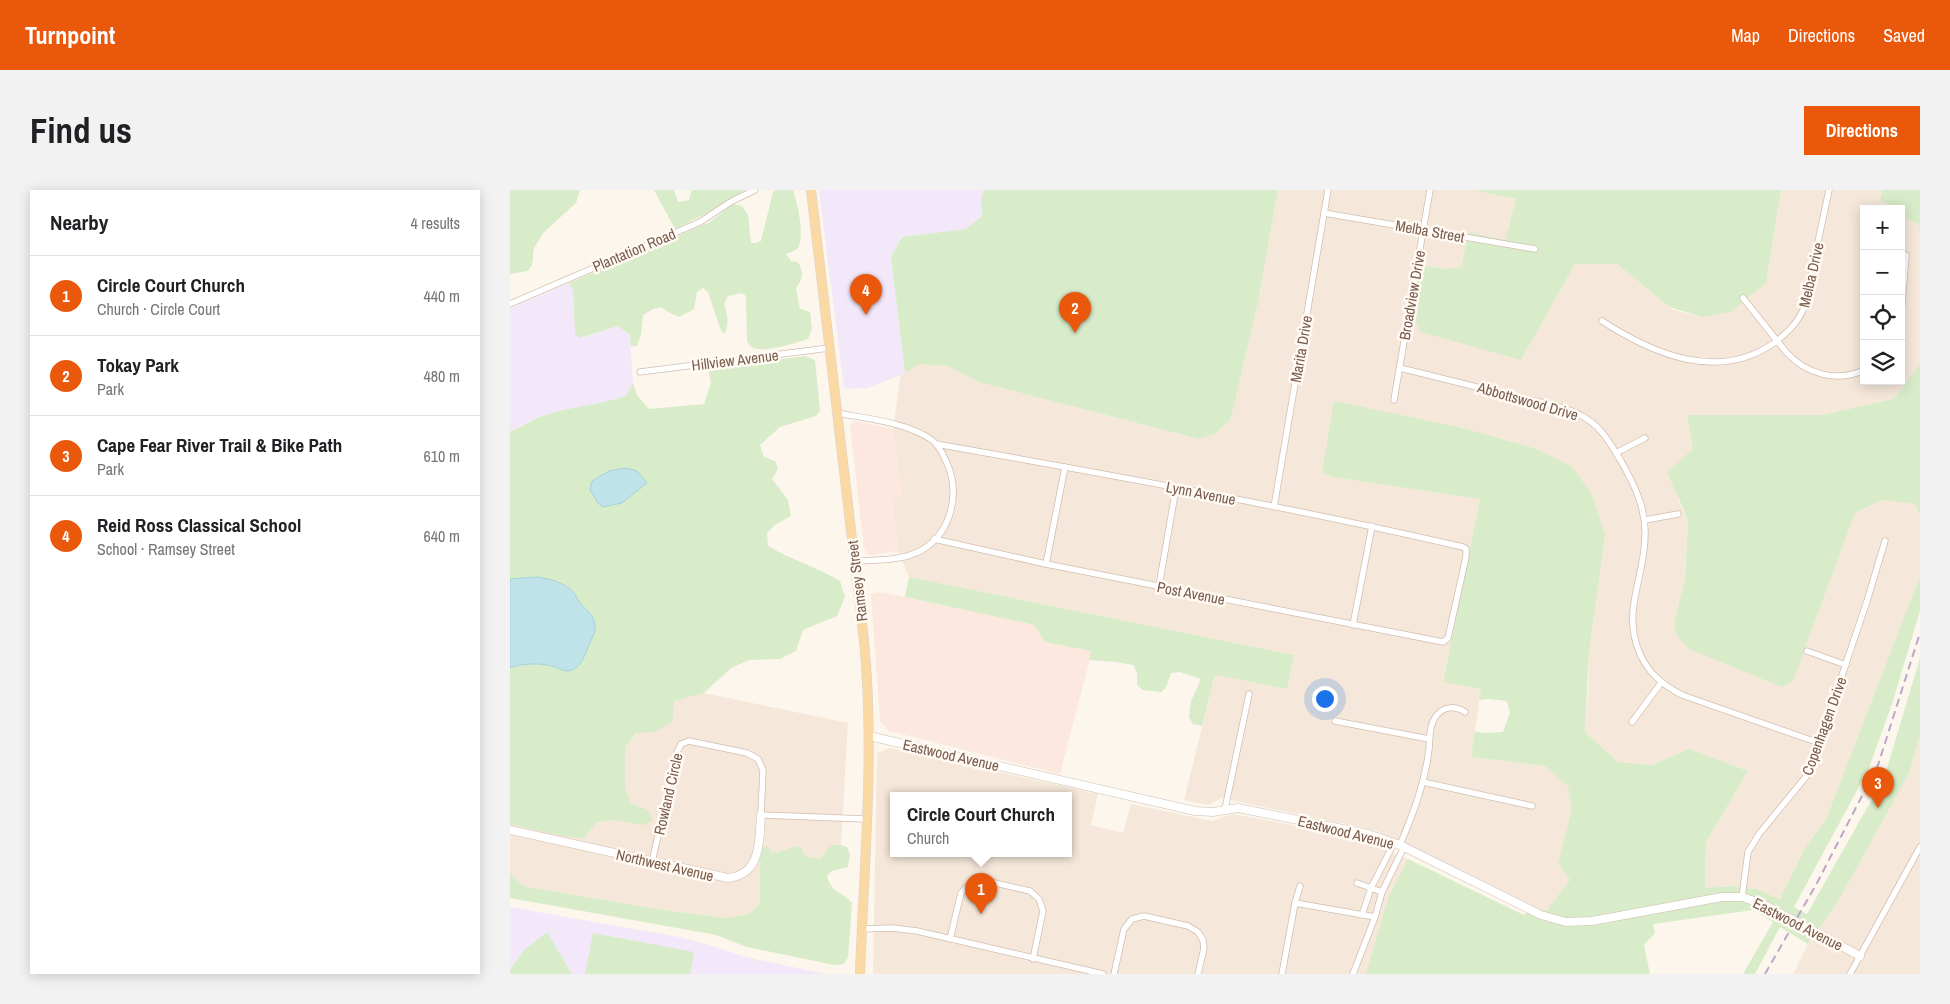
<!DOCTYPE html>
<meta charset="utf-8">
<style>
body{margin:0;font-family:"Archivo Narrow",sans-serif;background:#f2f2f2;color:#202124}
.controls{position:absolute;right:15px;top:15px;display:grid;overflow:hidden;border-radius:0px;box-shadow:0 2px 12px #0003}
.controls button{width:45px;height:45px;display:grid;place-items:center;padding:0;border:0;border-bottom:1px solid #e0e0e0;background:#fff;color:#202124;font:25px sans-serif}
.you{position:absolute;left:814px;top:508px;width:18px;height:18px;margin:-12px;border:4px solid #fff;border-radius:50%;background:#1a73e8;box-shadow:0 0 0 8px #1a73e833}
.badge{display:grid;place-items:center;width:32px;height:32px;border-radius:50%;background:#ea580c;color:#fff;font-size:16px;font-weight:700}
.pin{position:absolute;translate:-50% -41px;filter:drop-shadow(0 1px 2px #0008)}
.pin::after{content:'';position:absolute;top:26px;width:18px;height:15px;background:inherit;clip-path:polygon(0 0,100% 0,50% 100%)}
.popup{position:absolute;left:380px;top:602px;width:182px;height:65px;box-sizing:border-box;display:grid;place-content:center;border-radius:0px;background:#fff;filter:drop-shadow(0 1px 4px #0005);font-size:16px;white-space:nowrap;color:#757577}
.popup b{font-size:19px;color:#202124}
.popup::after{content:'';position:absolute;left:50%;top:100%;margin-left:-10px;border:10px solid transparent;border-top-color:#fff}
.list{margin:0;padding:0;list-style:none}
h2{display:flex;justify-content:space-between;align-items:center;height:65px;margin:0;padding:0 20px;font-size:21px}
h2 small{font-size:16px;font-weight:400;color:#757577}
.list li{display:grid;grid-template-columns:32px 1fr auto;gap:15px;align-items:center;box-sizing:border-box;height:80px;padding:0 20px;border-top:1px solid #e0e0e0}
.list b{display:block;font-size:19px;white-space:nowrap}
.list p{margin:0;font-size:16px;white-space:nowrap;color:#757577}
.list em{font-size:16px;font-style:normal;color:#757577}
.icon{flex:none;width:28px;height:28px;fill:none;stroke:currentColor;stroke-width:2;stroke-linecap:round;stroke-linejoin:round}
.map{position:relative;flex:none;width:1410px;height:784px;overflow:hidden;border-radius:0px}
header{display:flex;align-items:center;gap:30px;box-sizing:border-box;height:70px;padding:0 25px;background:#ea580c;color:#fff}
header strong{font-size:24px}
nav{display:flex;gap:28px;margin-inline-start:auto;font-size:18px}
.intro{display:flex;align-items:center;justify-content:space-between;box-sizing:border-box;height:120px;padding:0 30px}
h1{margin:0;font-size:35px}
.button{padding:12px 22px;border-radius:0px;background:#ea580c;color:#fff;font-size:18px;font-weight:700}
main{display:flex;gap:30px;padding:0 30px}
aside{flex:1;background:#fff;border-radius:0px;box-shadow:0 2px 12px #0003}
.map>svg:first-child{display:block}
</style>
<header>
<strong>Turnpoint</strong>
<nav><a>Map</a><a>Directions</a><a>Saved</a></nav>
</header>
<div class="intro"><h1>Find us</h1><a class="button">Directions</a></div>
<main>
<aside>
<h2>Nearby<small>4 results</small></h2>
<ul class="list">
<li><span class="badge">1</span><div><b>Circle Court Church</b><p>Church · Circle Court</p></div><em>440 m</em></li>
<li><span class="badge">2</span><div><b>Tokay Park</b><p>Park</p></div><em>480 m</em></li>
<li><span class="badge">3</span><div><b>Cape Fear River Trail &amp; Bike Path</b><p>Park</p></div><em>610 m</em></li>
<li><span class="badge">4</span><div><b>Reid Ross Classical School</b><p>School · Ramsey Street</p></div><em>640 m</em></li>
</ul>
</aside>
<div class="map">
<svg width="1410" height="784" viewBox="0 0 1410 784">
<rect width="100%" height="100%" fill="#fdf6ec"/>
<!-- residential -->
<g fill="#f5e8da" fill-rule="evenodd">
<path d="M768,0H962L1006,9L995,50L959,42L951,77L937,79L903,74L1011,170L1065,74H1107L1164,120L1192,127L1256,93L1271,0H1372L1370,10L1384,19H1354V191H1391V24L1410,36V174L1385,208L1313,225H1177L1183,259L1168,310L1178,330L1175,389L1164,432L1283,491L1345,323L1372,310L1405,314L1410,325V386L1316,629L1295,658L1270,709L1246,699L1222,696L1195,698L1196,652L1238,581L1179,559L1142,575L1108,572L1075,542L1078,506L1079,461L1024,258L949,237L824,212L822,287L970,309L933,491L971,499L961,567L1035,576L1059,596L1062,618L1048,673L1060,690L1036,721L1024,717L867,641L712,608L698,615L674,610L705,485L777,499L784,465L399,387L388,361L382,308L391,306L383,239L391,184L409,174L438,176L468,192L689,249L705,244L720,230L748,112Z"/>
<path d="M194,503L338,533L331,655H321L311,669L262,663L258,657L250,715L239,724L215,728L147,719L13,696L0,691V600L115,557L128,543L164,511Z"/>
<path d="M1410,546V784H1283L1298,754L1329,710L1399,583Z"/>
<path d="M380,558L588,604L581,635L613,643L621,614L702,631L723,624L777,634L856,653L898,669L878,707L856,784H363L367,563ZM384,605H558V663H384Z"/>
</g>
<!-- commercial -->
<g fill="#fde8e0">
<path d="M345,231L383,239L391,307L382,308L388,361L359,365L354,359L340,235Z"/>
<path d="M372,402L524,435L535,452L582,461L550,584L379,541L370,531L361,404Z"/>
</g>
<!-- education -->
<g fill="#f3e8fa">
<path d="M309,0H474L471,9L472,26L456,39L392,47L381,67L395,183L358,198L334,199Z"/>
<path d="M59,93L63,101L65,144L71,148L108,136L120,145L123,193L116,206L93,213L65,218L31,226L0,241V119Z"/>
<path d="M0,717L169,747L200,755L235,767L316,784H0Z"/>
</g>
<!-- green -->
<g fill="#d8ecc9">
<path d="M0,0H70L66,13L34,42L24,58L22,74L18,81L0,84Z"/>
<path d="M144,0H164L168,12L179,10L182,0H235L195,24L165,39Z"/>
<path d="M266,0H283C287,10 296,50 287,59C284,61 279,63 276,64L281,71L288,72C294,82 293,89 286,98L290,119L300,122L302,138L298,149C285,153 260,161 247,159C242,158 240,155 237,152L236,106L232,103L218,106L214,114C217,124 220,134 214,144L210,138L198,102L193,98L187,102L184,119L169,127L158,122L151,117L143,119L133,125L131,144L127,156H121L120,145L108,136L70,148L65,144L63,101L59,93L200,32L223,14L232,16L238,25L241,53H246L251,51L263,2Z"/>
<path d="M474,0H768L748,112L723,219L720,230L705,244L689,249L468,192L438,176L409,174L395,183L381,67L392,47L456,39L472,26L471,9Z"/>
<path d="M962,0H1271L1256,93L1221,122L1192,127L1160,117L1107,74H1065L1011,170L911,142L907,134L893,127L903,74L937,79L951,77L959,42L995,50L1006,9Z"/>
<path d="M1372,0H1410V36L1391,24V19H1384L1370,10Z"/>
<path d="M295,166L305,170L310,221L306,226L270,237L250,255L254,267L265,271L268,279L262,289L278,310L281,326L265,335L257,343L258,356C282,370 306,377 330,391L335,407L327,426L293,440L286,461L270,469L239,470L221,478L194,503L164,511L163,531L145,542L127,543L115,557V597L120,613L138,620L143,631L133,635L103,630L87,632L74,648L52,646L0,634V241C11,238 21,230 32,226C60,217 88,215 116,206L123,193L127,205L139,219L194,214L201,192L198,179Z"/>
<path d="M1410,174V325L1405,314L1372,310L1345,323L1283,491L1272,497L1179,459L1167,446L1164,432L1175,389L1178,330L1157,282L1183,259L1177,225H1313L1385,208Z"/>
<path d="M824,211L949,237L1024,258L1063,277L1083,307L1095,345L1079,461L1075,542L1108,572L1142,575L1179,559L1238,581L1196,652L1195,698L1222,696L1246,699L1270,709L1295,658L1316,629L1410,386V421L1382,514L1359,578L1284,717L1297,724L1374,588L1410,468V546L1399,583L1329,710L1298,754L1270,737L1245,784H1233L1263,732L1243,720L1143,734L1145,743L1134,755L1140,784H856L878,707L898,669L1014,725L1024,717L1036,721L1060,690L1048,673L1062,618L1058,596L1035,576L961,567L965,541L974,543L993,542L1000,522L997,511L979,509L969,510L971,499L933,492L970,309L822,287L812,282Z"/>
<path d="M399,387L784,465L777,499L705,485L692,536L683,534L679,527L681,511L691,489L670,482L661,483L657,495L652,502L633,500L627,495V482L623,475L607,472L579,470L581,461L535,452L524,435L395,407Z"/>
<path d="M321,655H331L337,657L340,664L338,677L322,681L317,686C323,706 331,699 342,713L338,767L334,774L324,775L237,757L206,745L0,708V683L13,696L147,719L215,728L239,724L250,714V666L254,657L258,656L262,663C272,662 278,658 288,656L292,659L295,666L310,669Z"/>
<path d="M37,742L62,784H0V780L14,760Z"/>
<path d="M83,743L184,762L180,784H75Z"/>
</g>
<!-- water -->
<g fill="#bfe3e8" stroke="#a5d3da">
<path d="M116,278L127,281L137,293L112,313L93,317L88,313L80,300L82,291L99,281Z"/>
<path d="M26,387C39,388 56,393 64,403C67,406 67,410 70,413C76,420 84,425 85,435C86,442 81,450 78,457C75,465 72,474 64,479C56,484 50,478 42,476C30,473 11,473 0,478V389Z"/>
</g>
<g fill="none" stroke-linecap="round" stroke-linejoin="round">
<defs>
<g id="minor">
<path d="M814,23L1025,59"/>
<path d="M1233,108L1276,162C1296,184 1327,193 1354,180"/>
<path d="M0,114L190,32L222,11L245,0"/>
<path d="M1391,125L1396,65"/>
<path d="M1092,131C1143,164 1208,192 1264,153C1277,143 1287,134 1294,118L1319,0"/>
<path d="M890,178C930,188 970,198 1011,208C1028,212 1058,217 1072,226C1091,236 1100,253 1111,271C1124,294 1136,318 1135,345C1135,389 1111,420 1130,464C1139,484 1153,495 1172,505L1309,553"/>
<path d="M130,182L319,158"/>
<path d="M884,210L920,0"/>
<path d="M327,223C359,229 395,232 422,250C428,255 432,262 435,269C451,300 443,341 412,360C393,371 366,370 345,371"/>
<path d="M1106,263L1135,248"/>
<path d="M764,317L818,0"/>
<path d="M1135,330L1168,324"/>
<path d="M424,349L536,374L933,452L938,448L956,367V359L953,357C779,317 602,285 426,254"/>
<path d="M536,374L555,277"/>
<path d="M649,396L666,298"/>
<path d="M843,435L862,336"/>
<path d="M1297,461L1336,475"/>
<path d="M825,531L919,549"/>
<path d="M1122,532L1151,493"/>
<path d="M913,592L1022,616"/>
<path d="M715,619L739,504"/>
<path d="M890,655C903,624 915,593 919,559C920,548 919,534 927,525C934,516 946,516 955,522"/>
<path d="M142,672L167,562L171,554L179,551L237,563L248,569L253,580L251,625L356,629"/>
<path d="M847,693L872,702"/>
<path d="M1232,707L1238,662L1249,644L1299,583L1357,411L1375,351"/>
<path d="M785,713L865,727L843,784"/>
<path d="M852,725L861,698L884,653"/>
<path d="M865,727L872,702L894,657"/>
<path d="M352,739L382,738L407,741L593,784"/>
<path d="M440,749L451,703L460,694L472,690L520,701L529,709L533,721L523,769"/>
<path d="M604,784L614,739L622,729L634,726L678,736L688,742L693,750L694,758L688,784"/>
<path d="M772,784L785,713L790,696"/>
<path d="M1340,784L1410,657"/>
</g>
<g id="tertiary">
<path d="M359,546L685,621L703,622L728,618L858,644L890,655L1031,725L1056,732L1082,731L1212,707H1232L1253,714L1350,766"/>
<path d="M0,640L218,688C252,684 249,651 251,625"/>
</g>
<path id="primary" d="M301,0L354,451C365,561 354,673 350,784"/>
</defs>
<!-- minor casing -->
<use href="#minor" stroke="#d1beb0" stroke-width="7"/>
<!-- tertiary casing -->
<use href="#tertiary" stroke="#d1beb0" stroke-width="9"/>
<!-- primary casing -->
<use href="#primary" stroke="#dad1cd" stroke-width="10"/>
<!-- minor -->
<use href="#minor" stroke="#fff" stroke-width="5.5"/>
<!-- tertiary -->
<use href="#tertiary" stroke="#fff" stroke-width="8"/>
<!-- primary -->
<use href="#primary" stroke="#fbd9a5" stroke-width="9"/>
<!-- rail -->
<path stroke="#b9a8c9" stroke-width="2" stroke-dasharray="8 5" stroke-linecap="butt" d="M1255,784L1307,693L1368,575L1410,443"/>
</g>
<g text-anchor="middle" dominant-baseline="central" stroke-width="5" stroke-linejoin="round" paint-order="stroke">
<!-- street labels -->
<g font-size="15" fill="#7a5c4d" stroke="#fffaf3">
<text transform="translate(920 41) rotate(10)">Melba Street</text>
<text transform="translate(124 60) rotate(-23)">Plantation Road</text>
<text transform="translate(1301 85) rotate(-77)">Melba Drive</text>
<text transform="translate(902 105) rotate(-80)">Broadview Drive</text>
<text transform="translate(791 159) rotate(-80)">Marita Drive</text>
<text transform="translate(225 170) rotate(-7)">Hillview Avenue</text>
<text transform="translate(1018 211) rotate(16)">Abbottswood Drive</text>
<text transform="translate(691 303) rotate(11)">Lynn Avenue</text>
<text transform="translate(347 391) rotate(-97)">Ramsey Street</text>
<text transform="translate(681 403) rotate(11)">Post Avenue</text>
<text transform="translate(1314 536) rotate(-70)">Copenhagen Drive</text>
<text transform="translate(441 565) rotate(13)">Eastwood Avenue</text>
<text transform="translate(158 604) rotate(-77)">Rowland Circle</text>
<text transform="translate(836 642) rotate(14)">Eastwood Avenue</text>
<text transform="translate(155 675) rotate(13)">Northwest Avenue</text>
<text transform="translate(1288 734) rotate(27)">Eastwood Avenue</text>
</g>
</g>
</svg>
<div class="controls">
<button>+</button>
<button>−</button>
<button><svg class="icon" aria-label="locate" viewBox="0 0 24 24"><circle cx="12" cy="12" r="6"/><path d="M12 2v4M12 18v4M2 12h4M18 12h4"/></svg></button>
<button><svg class="icon" aria-label="layers" viewBox="0 0 24 24"><path d="M12 4l9 5-9 5-9-5zM3 14l9 5 9-5"/></svg></button>
</div>
<div class="you"></div>
<div class="pin badge" style="left:471px;top:724px">1</div>
<div class="popup"><b>Circle Court Church</b>Church</div>
<div class="pin badge" style="left:565px;top:143px">2</div>
<div class="pin badge" style="left:1368px;top:618px">3</div>
<div class="pin badge" style="left:356px;top:125px">4</div>
</div>
</main>
